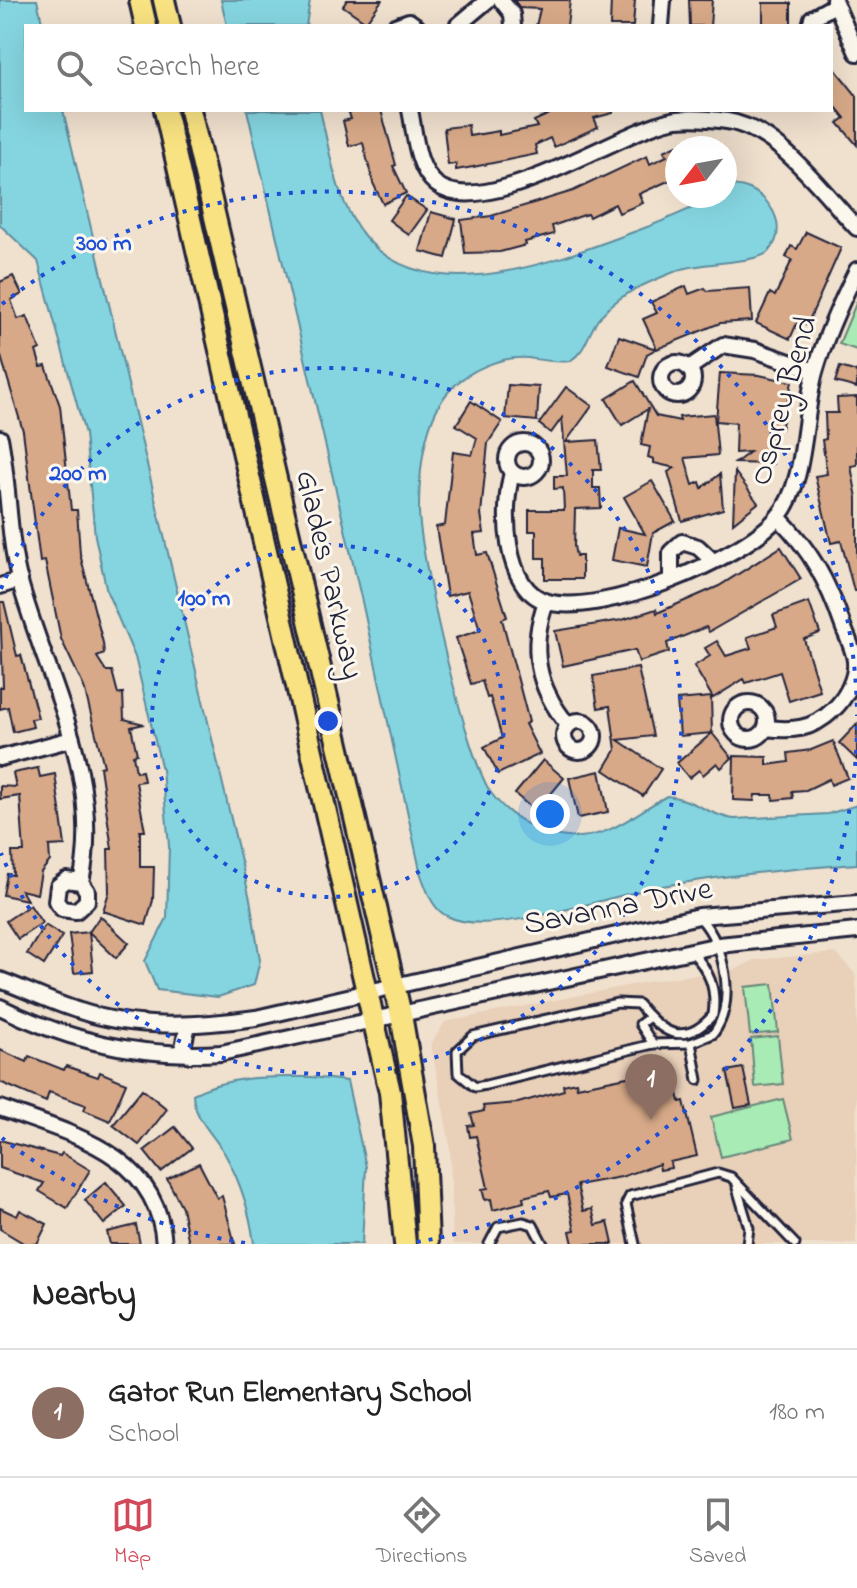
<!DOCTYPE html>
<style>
body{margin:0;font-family:"Indie Flower",sans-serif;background:#f2f2f2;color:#222}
.compass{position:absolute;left:665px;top:136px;width:72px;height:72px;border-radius:50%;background:#fff;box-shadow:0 8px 32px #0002;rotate:239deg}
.you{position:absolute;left:550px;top:814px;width:28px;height:28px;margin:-20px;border:6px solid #fff;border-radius:50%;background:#1a73e8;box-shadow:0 0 0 12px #1a73e833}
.badge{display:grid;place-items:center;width:52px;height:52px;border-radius:50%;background:#d1495b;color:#fff;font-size:26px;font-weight:700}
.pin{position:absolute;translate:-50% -66px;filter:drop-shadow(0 2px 4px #0008)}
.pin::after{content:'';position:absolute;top:42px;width:28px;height:24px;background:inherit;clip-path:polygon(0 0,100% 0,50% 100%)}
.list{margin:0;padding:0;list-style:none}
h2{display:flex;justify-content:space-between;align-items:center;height:104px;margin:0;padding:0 32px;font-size:34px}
h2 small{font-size:26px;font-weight:400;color:#767676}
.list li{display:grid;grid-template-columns:52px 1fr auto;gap:24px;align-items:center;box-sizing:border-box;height:128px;padding:0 32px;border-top:2px solid #e0e0e0}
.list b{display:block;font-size:30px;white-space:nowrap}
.list p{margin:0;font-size:26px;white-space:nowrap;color:#767676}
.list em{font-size:26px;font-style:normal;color:#767676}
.icon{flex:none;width:44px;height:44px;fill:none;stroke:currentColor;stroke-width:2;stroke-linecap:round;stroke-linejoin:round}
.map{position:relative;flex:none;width:857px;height:1244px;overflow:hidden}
.search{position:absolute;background:#fff;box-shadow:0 8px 32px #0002;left:24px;right:24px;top:24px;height:88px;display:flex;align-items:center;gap:20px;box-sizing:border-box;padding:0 28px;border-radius:0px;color:#767676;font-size:30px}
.sheet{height:232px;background:#fff}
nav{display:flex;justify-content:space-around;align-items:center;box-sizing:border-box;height:112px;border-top:2px solid #e0e0e0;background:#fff;font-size:22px;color:#767676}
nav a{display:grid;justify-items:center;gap:4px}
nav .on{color:#d1495b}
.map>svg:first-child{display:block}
</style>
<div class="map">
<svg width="857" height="1244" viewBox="0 0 857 1244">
<rect width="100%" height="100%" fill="#f0e0ce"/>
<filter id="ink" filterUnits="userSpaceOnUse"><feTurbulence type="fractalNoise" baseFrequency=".0125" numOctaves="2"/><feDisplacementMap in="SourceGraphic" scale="16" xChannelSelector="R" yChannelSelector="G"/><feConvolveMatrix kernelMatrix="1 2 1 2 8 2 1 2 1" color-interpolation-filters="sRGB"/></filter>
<g filter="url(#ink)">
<!-- built -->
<path fill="#e8d0b9" d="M836,953L855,974L857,993L856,1244H453L450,1145L431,1044L445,1022L657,980L737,969L754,960Z"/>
<!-- green -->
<g fill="#a9ebb5" stroke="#668678" stroke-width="2">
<path d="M857,301V350L839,344Z"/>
<path d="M773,984L778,1032L750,1035L745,987Z"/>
<path d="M778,1036L783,1084L755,1087L751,1039Z"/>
<path d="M783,1099L793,1139L721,1157L711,1117Z"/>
</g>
<!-- water -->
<g fill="#85d5e0" stroke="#5d8d9e" stroke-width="2">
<path d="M0,0H37L43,26H26V110H63L250,899L260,960L254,985L218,997L157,990L145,961L167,918L169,846L162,770L135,657L107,592L95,536L85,434L38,261L0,225Z"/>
<path d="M221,0H310L306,26H227Z"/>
<path d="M247,110H320C328,143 333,180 348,210C404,327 560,259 647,227C662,222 716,196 725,196V187C758,177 796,224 768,252C757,263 701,262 679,270C649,282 616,294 597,321C587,336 586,351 570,361C555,363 542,360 528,358C501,356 469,370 451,389C423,418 419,472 419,511C420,558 466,757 491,793C508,816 539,835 568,837C609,840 633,814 667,796C692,798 710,816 734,819L828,814L857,805V864C794,868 731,875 668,885C615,893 492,940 447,916C432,909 427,890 421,875L363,606Z"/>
<path d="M311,1077L347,1081L366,1167L362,1244H254C250,1211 241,1183 225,1154C213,1134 193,1117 193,1094C230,1075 270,1077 311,1077Z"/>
</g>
<!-- building -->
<g fill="#d7a988" stroke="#22223b" stroke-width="2">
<path d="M347,0H382L366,22L343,6Z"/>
<path d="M514,0H570L567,26H536L540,9L520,8Z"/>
<path d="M611,0H635L633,26H610Z"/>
<path d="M689,0H712L710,26H690Z"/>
<rect x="763" y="3" width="28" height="23"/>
<path d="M831,64L857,96V145L838,123L845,118L831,101Z"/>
<path d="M348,110H381L396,165L393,166L406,193L383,204L373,183L363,143L349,146L343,121L351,119Z"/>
<path d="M558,110H613V113L594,118L598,127L554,147L550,138L535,145L537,154L473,167L456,170V164L448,165L444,128L468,125L469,136L499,131V135L537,127L534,121Z"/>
<path d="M677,145V177L639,194L643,203L619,213L615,204L589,217L587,214L552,226L554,234L525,242L526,245L500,252L465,253L461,220L491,216L573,191L647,156L650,164L667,156L664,151Z"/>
<path d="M406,196L427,210L409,235L389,220Z"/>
<path d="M431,212L456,219L446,258L420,251Z"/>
<path d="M806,232L841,248L807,325L798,321L790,339L756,323L770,293L775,296L792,260L786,257L791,246L797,249Z"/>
<path d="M13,276L22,294L11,300L18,319L27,316L40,349L36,351L41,367L46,366L60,406L71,510H77L80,554L103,643L104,654L97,657L106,671H112L118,694L123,693L124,719L144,724L131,727L137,754L133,755L136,772L142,771L144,781L136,782L145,831H140V867H154L153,900L146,925L103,911L109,892L108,849H112L100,767L104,766L84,687L61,639L45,561L40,562L23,431L0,353V282Z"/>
<path d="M686,286L689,294L705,288L707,291L750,288L752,321L720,323L657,349L643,319L657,313L651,302Z"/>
<path d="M619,336L656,349L647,354L639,377L608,366Z"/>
<path d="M840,367L857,372V388L835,382Z"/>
<path d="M720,373L759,375L792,382L781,429L775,428L773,464L735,463L750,452L735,453L736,423L716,421Z"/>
<path d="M635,381L656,416L680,421L679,417L714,414L718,455L685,458L693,485L700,482L702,488L720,474L723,509L682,521L668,472L675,468L654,463V459L648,457L650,447L641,445L648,409L622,425L606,399Z"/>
<path d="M508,385L539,387L537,421L505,418Z"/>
<path d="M566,387L592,406L566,442L598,440L601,470H593V488H600L601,508L575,509L574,546L576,556H582V579H545V558H536V531H529V510H564L563,488L554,489V476H567L562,418L551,433L539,424Z"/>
<path d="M857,397V465L851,466L857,498V591H854L841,541L831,543L815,476L827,474L822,440L826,439L825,413H838L837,398Z"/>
<path d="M471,401L502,422L488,443L481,514L484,533L474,534L477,555L487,553L507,617L502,619L529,722L525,724L540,754L498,774L484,747L502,738L490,697L487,698L482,681L471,684L456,638L480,630L468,591L447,596L436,527L445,525L453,452L472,455L477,438L456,425Z"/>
<path d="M735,472L758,503L733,523Z"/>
<path d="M652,481L675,521L653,533L647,567L612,560L618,528L645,534L624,497Z"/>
<path d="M781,547L801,579L709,632L706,627L667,643L669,652L639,662L635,650L563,666L555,631L622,620L656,609L657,613L719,586Z"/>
<path d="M0,602H4L17,656L21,655L38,718L31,719L33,727L13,732L8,707L0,709V687H3Z"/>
<path d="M809,602L820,633L804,639L820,691L789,701L780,672L746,683L744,679L713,698L694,666L710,656L705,648L717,641L726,656L751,648L747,637L777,627L773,615Z"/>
<path d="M638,668L653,736L618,740L661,769L643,796L604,770L616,750L610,706L598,708L593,676Z"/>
<path d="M711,697L712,733L732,758L721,768L717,763L703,775L699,770L689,778L677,763L712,733L680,736L677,700Z"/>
<path d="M857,724V760L839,743Z"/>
<path d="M833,741L848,778L831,785L829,779L806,790L792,791L793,798L774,800L773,795H755L754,801L733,800L734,756L767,757V765L789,762L788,753L811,750Z"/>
<path d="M543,760L564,778L536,812L515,794Z"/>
<path d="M38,768L40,777L55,774L65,845L49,846L50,861L41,872L37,894L21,890L27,900L3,895L7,874L13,875L12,852H24L20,796L0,799V786L16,787L13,773Z"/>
<path d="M600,771L608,812L578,818L569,778Z"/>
<path d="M30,905L42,923L18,939L6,921Z"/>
<path d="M100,916L129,943L116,958L89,932L93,971L74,973L69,934L89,932Z"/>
<path d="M45,925L62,936L44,965L27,954Z"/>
<path d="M0,1050L27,1062L29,1056L64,1070L66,1066L98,1077L100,1072L126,1083L110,1121L84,1110L86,1105L49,1092L46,1102L0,1082Z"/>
<path d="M672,1068L680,1102L684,1101L697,1156L670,1162L671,1168L660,1170L659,1164L621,1177L577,1185L583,1211L592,1209L596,1225L608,1222L613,1244H573L570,1231L575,1230L567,1194L551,1197L549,1191L523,1197L524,1202L493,1210L491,1199L485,1200L482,1189L488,1188L476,1136L470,1137L468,1126L474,1125L471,1114L484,1111L483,1106L518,1103L564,1090L563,1085L576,1082L577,1087Z"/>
<path d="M743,1068L751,1105L735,1108L727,1071Z"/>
<path d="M142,1089L167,1109L139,1145L113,1125Z"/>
<path d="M175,1127L192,1148L161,1172L144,1151Z"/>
<path d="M0,1140L60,1156L62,1153L90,1170L67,1208L39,1191L44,1183L0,1168Z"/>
<path d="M199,1163L217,1198L222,1196L235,1244H189L182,1207L167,1179Z"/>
<path d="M106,1182L126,1206L104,1224L85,1200Z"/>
<path d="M0,1208L17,1216L20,1210L47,1224L37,1244H25L0,1229Z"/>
<path d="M136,1225L140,1244H110L107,1232Z"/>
</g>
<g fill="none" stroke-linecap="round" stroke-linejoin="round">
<defs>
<g id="service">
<path d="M691,951C709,970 717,988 713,1015C683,1049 661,1032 638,1004L617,1003L473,1036L457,1051L458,1073L475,1087L486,1085L653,1044L691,1043L713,1034C737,1002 725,945 700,918"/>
<path d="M648,1018L640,1024L653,1044"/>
<path d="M691,1043L698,1080"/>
<path d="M737,1188L749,1228L747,1244"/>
<path d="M489,1244L498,1227L523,1222L533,1225L543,1244"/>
<path d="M635,1244L626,1204L630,1196L718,1173L731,1177L795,1244"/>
</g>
<g id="minor">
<path d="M501,0L512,14L513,26"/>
<path d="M834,0L857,53"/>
<path d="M395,26L409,21L416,26"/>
<path d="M457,26L488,0"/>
<path d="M661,26L663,0"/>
<path d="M810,26L812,18L835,5"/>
<path d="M410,110C415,133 416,168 436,184C484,223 621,130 672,120C687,117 712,119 727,121C779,129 822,192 857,228"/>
<circle cx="677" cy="379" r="16"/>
<path d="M689,368L723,345L755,350L815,371"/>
<path d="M0,438C9,484 8,539 20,582C47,680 104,777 81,882L87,891V901L76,911L62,909L56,901L58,886L66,880L81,882"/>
<circle cx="524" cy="460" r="17"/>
<path d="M512,473C502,508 503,590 548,602C601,617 742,559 777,518C807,484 803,415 815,372C825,337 841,302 857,270"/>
<path d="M671,580V552L682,542L698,547L713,561"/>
<path d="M0,586L20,580"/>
<path d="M546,602C529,648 537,688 568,725"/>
<circle cx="749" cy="721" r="18"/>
<circle cx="579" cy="736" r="15"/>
<path d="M766,728C793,731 812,730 833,710C845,699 857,678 855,661C854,650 847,637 843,626C828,582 811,550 778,517"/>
<path d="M0,758L72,739"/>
<path d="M0,980C27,990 53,1003 80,1011C137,1030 198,1026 256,1018L699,916L857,903"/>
<path d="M0,1007C70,1042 143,1058 221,1053L719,945L857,931"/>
<path d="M188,1025L183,1047L190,1055"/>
<path d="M0,1108C71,1134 158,1153 164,1244"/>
</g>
<g id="primary">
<path d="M140,0L146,26"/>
<path d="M164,0L170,26"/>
<path d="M165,110L390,1092L405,1244"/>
<path d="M190,110L401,1015L424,1146L428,1244"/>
</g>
</defs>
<!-- service casing -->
<use href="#service" stroke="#22223b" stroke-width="13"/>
<!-- minor casing -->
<use href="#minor" stroke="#22223b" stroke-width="20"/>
<!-- primary casing -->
<use href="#primary" stroke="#22223b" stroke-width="26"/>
<!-- service -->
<use href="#service" stroke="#fbf7ec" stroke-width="7"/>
<!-- minor -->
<use href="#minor" stroke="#fbf7ec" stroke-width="14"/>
<!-- primary -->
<use href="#primary" stroke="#f8e281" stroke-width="20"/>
</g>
</g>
<!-- distance rings -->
<g fill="none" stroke="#1d4ed8" stroke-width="4" stroke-dasharray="4 8">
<circle cx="328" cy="721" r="176"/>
<path d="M1 589A353 353 0 1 1 1 853"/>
<path d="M857 726A529 529 0 0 1 411 1243M245 1243A529 529 0 0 1 2 1138M2 304A529 529 0 0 1 857 716"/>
</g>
<g text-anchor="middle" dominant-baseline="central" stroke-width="6" stroke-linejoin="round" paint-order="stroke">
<!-- street labels -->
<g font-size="32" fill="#22223b" stroke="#fbf7ec">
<text transform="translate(785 401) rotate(-74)">Osprey Bend</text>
<text transform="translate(328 575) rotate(77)">Glades Parkway</text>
<text transform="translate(618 908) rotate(-11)">Savanna Drive</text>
</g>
</g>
<circle cx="328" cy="721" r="12" fill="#1d4ed8" stroke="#fbf7ec" stroke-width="4"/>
<g font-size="24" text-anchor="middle" font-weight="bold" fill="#1d4ed8" stroke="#fbf7ec" stroke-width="6" stroke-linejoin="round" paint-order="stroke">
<text x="104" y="250">300 m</text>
<text x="78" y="480">200 m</text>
<text x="204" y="605">100 m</text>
</g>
</svg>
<svg class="compass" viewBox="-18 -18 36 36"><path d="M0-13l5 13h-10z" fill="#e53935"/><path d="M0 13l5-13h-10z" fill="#767676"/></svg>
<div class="you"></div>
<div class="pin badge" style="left:651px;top:1120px;background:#8d6e63">1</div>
<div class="search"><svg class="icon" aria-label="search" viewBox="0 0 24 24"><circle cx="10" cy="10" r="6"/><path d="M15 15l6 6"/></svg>Search here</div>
</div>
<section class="sheet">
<h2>Nearby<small></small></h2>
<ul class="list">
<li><span class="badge" style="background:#8d6e63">1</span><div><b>Gator Run Elementary School</b><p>School</p></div><em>180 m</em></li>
</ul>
</section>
<nav>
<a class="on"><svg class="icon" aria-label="map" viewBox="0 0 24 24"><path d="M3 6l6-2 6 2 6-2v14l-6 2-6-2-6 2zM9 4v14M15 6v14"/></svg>Map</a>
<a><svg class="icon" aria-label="directions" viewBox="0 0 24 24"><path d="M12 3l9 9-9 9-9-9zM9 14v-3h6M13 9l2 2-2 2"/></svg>Directions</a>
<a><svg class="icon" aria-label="saved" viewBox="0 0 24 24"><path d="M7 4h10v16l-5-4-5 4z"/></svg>Saved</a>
</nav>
